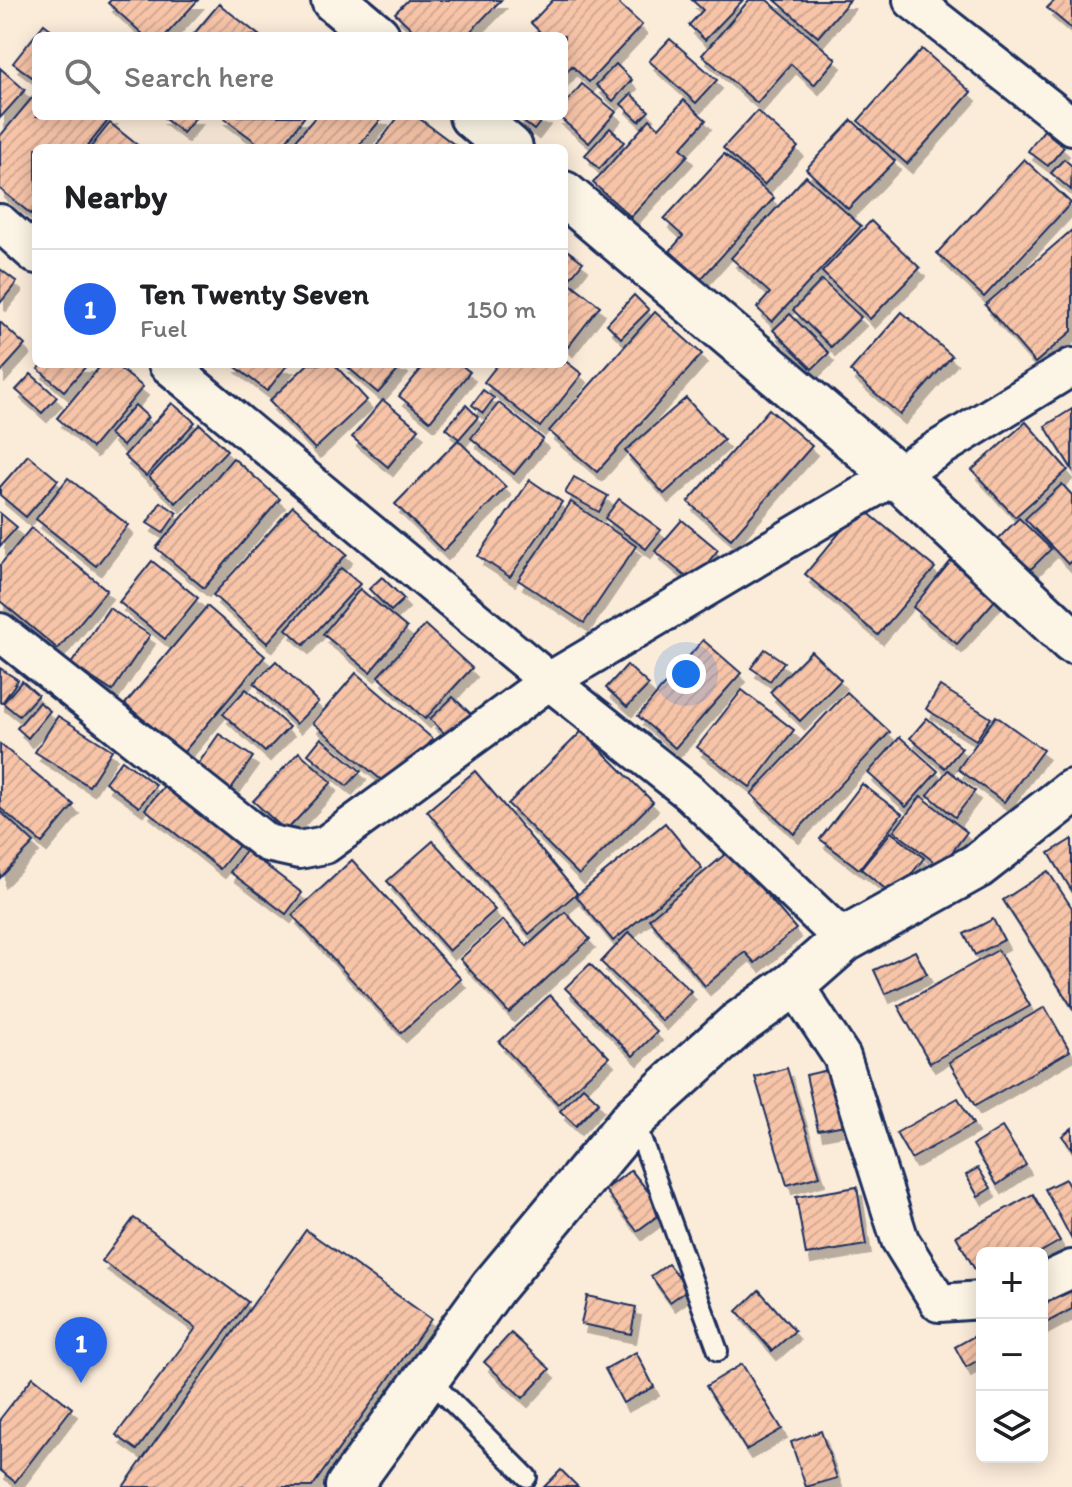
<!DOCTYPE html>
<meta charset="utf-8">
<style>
body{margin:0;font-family:Itim,sans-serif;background:#f6f6f6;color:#202124}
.controls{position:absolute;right:24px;bottom:24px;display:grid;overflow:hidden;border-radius:12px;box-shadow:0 4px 20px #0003}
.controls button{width:72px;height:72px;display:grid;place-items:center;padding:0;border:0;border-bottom:2px solid #e0e0e0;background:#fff;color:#202124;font:40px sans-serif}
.you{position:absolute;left:686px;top:674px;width:28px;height:28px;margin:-20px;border:6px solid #fff;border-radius:50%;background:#1a73e8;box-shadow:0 0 0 12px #1a73e833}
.badge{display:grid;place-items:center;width:52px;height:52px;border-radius:50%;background:#2563eb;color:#fff;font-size:26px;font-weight:700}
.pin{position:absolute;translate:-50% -66px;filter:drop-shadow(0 2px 4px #0008)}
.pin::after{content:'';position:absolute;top:42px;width:28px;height:24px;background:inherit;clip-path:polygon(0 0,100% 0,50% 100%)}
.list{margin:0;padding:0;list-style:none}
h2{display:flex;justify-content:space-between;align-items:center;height:104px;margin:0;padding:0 32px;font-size:34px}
h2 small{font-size:26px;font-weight:400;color:#757577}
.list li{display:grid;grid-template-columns:52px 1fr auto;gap:24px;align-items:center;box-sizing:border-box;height:120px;padding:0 32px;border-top:2px solid #e0e0e0}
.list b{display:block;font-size:30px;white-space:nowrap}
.list p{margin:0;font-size:26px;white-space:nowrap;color:#757577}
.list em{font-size:26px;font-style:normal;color:#757577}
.icon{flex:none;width:44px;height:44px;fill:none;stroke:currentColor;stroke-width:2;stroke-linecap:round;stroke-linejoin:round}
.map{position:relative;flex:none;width:1072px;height:1487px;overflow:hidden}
.search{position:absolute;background:#fff;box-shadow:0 4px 20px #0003;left:32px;top:32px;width:536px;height:88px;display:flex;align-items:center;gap:20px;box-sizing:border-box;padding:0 28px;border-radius:12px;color:#757577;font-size:30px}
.panel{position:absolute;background:#fff;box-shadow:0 4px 20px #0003;left:32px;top:144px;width:536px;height:224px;border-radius:12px}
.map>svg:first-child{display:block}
</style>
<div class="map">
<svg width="1072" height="1487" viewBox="0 0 1072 1487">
<defs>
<pattern id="building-hatch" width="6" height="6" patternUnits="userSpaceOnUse" patternTransform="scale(2)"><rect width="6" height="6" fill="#f7c4a8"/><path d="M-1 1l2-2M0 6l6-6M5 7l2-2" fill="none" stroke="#d3a993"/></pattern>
<filter id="shadow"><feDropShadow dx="5" dy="9" stdDeviation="0" flood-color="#0004"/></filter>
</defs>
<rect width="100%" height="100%" fill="#fbebd9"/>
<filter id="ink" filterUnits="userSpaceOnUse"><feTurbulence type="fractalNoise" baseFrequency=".0125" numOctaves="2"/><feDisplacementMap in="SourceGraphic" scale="16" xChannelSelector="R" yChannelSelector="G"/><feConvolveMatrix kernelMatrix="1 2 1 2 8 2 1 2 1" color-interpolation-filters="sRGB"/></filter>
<g filter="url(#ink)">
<!-- building -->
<g fill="url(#building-hatch)" stroke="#1b2f5e" stroke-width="2" filter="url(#shadow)">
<path d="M111,0H198L165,36H145L108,3Z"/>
<path d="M408,0H501L466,36H419L395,13Z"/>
<path d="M553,0H615L642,25L589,82L572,66L564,75V36H541L542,34L531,23Z"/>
<path d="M692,0H743L705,40L689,25L703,10Z"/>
<path d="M749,0H767L836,59L814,85L791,64L757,103L702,55Z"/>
<path d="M775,0H850L818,37Z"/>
<path d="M1055,0H1072V29L1047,8Z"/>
<path d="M219,4L260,36H192Z"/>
<path d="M44,24L60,36H36V80L13,63Z"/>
<path d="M670,39L717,80L696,103L649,61Z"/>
<path d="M922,49L971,92L907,164L858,121Z"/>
<path d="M616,64L632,80L613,101L596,85Z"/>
<path d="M0,68L25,90L0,118Z"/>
<path d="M582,84L616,112L589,143L558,116H564V105Z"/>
<path d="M36,93V116H112L86,148H36V208L31,214L0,189V136Z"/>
<path d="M631,94L649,111L639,121L621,104Z"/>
<path d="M684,100L706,120L681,148L688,155L631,217L593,183L650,119L659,128Z"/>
<path d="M757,111L798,147L764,185L723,148Z"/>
<path d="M161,116H197L183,133Z"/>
<path d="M221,116H305L281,148H264Z"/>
<path d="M316,116H382L383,117L357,148H289Z"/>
<path d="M399,116H416L459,148H375Z"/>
<path d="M516,116H545L534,130Z"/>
<path d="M852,120L895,161L848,209L806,169Z"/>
<path d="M110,123L141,148H90Z"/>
<path d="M610,128L624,142L599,169L585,155Z"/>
<path d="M1044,130L1064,147L1048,166L1028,151Z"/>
<path d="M724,154L774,198L701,279L670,251L683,236L664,219Z"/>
<path d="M1024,159L1071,203L984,297L937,253Z"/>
<path d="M1064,159L1072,166L1071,190L1051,173Z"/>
<path d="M806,176L861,226L772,322L757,308L770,293L731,258Z"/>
<path d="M871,221L920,268L870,319L822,272Z"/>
<path d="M1072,230V331L1035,363L985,305Z"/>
<path d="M564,248L583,262L564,286Z"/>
<path d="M0,269L17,282L1,302L0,301Z"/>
<path d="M822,280L861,317L831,347L793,310Z"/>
<path d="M569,282L600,306L568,347L564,344V289Z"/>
<path d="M634,295L649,310L621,338L607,324Z"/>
<path d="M655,312L702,354L597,472L549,431Z"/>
<path d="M902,312L952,356L900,415L850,371Z"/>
<path d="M790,314L829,353L812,369L773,330Z"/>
<path d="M0,322L25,345L0,373Z"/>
<path d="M564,360L582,374L540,427L484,382L498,364H564Z"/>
<path d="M43,364H88L64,391L38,369Z"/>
<path d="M102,364H114L143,387L92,448L57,418Z"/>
<path d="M232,364H288L267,391Z"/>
<path d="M308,364H334L367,400L315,449L269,401Z"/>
<path d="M344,364H402L403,365L378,393Z"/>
<path d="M425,364H460L470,372L430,421L399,396Z"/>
<path d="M31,374L57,397L42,413L16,390Z"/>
<path d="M483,390L494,398L483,413L472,405Z"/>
<path d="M686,398L724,440L664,494L625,451Z"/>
<path d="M383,400L419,429L388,467L352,437Z"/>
<path d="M172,403L195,422L146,476L124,456Z"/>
<path d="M499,403L543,439L514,474L471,438Z"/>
<path d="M135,405L148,417L123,446L109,434Z"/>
<path d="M466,405L478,417L459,439L446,428Z"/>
<path d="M769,409L812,446L731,539L688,502Z"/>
<path d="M1072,409V469L1045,426Z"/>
<path d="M1026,422L1068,470L1015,517L972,470Z"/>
<path d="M200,424L227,450L176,503L149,477Z"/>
<path d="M458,440L506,487L443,551L395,504Z"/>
<path d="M28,455L58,480L26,517L0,495V487Z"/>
<path d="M233,458L280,499L204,588L156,548Z"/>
<path d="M574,477L608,496L599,512L565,493Z"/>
<path d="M68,478L128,525L96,566L36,519Z"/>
<path d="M530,480L562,502L510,577L478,556Z"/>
<path d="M1062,484L1072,495V560L1068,564L1025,519Z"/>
<path d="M619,499L661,530L646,549L605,518Z"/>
<path d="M161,502L177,513L163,533L147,523Z"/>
<path d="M571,502L636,546L584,623L518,580Z"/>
<path d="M293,506L347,554L267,643L213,595Z"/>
<path d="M861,507L935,568L878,635L805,574Z"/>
<path d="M0,513L17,527L0,546Z"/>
<path d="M1019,518L1051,549L1028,572L997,540Z"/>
<path d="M682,520L718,550L692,582L655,551Z"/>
<path d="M31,528L107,590L58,649L0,601V565Z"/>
<path d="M152,561L198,598L165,639L119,602Z"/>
<path d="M951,561L996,599L957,644L913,607Z"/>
<path d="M341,568L360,584L304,645L286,629Z"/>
<path d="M382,577L404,599L391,611L369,589Z"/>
<path d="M360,589L407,628L370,672L323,634Z"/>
<path d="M207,606L265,656L183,753L125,704Z"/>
<path d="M109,608L150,635L112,691L71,664Z"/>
<path d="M425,625L472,668L425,719L378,676Z"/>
<path d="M703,640L741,673L675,748L638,716Z"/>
<path d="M765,649L784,662L770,681L751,668Z"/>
<path d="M811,651L841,680L800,721L770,692Z"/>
<path d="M276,661L318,702L296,724L254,683Z"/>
<path d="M627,665L649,685L627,707L606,688Z"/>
<path d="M0,668L18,680L2,703L0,702Z"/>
<path d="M356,673L433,739L391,788L313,723Z"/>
<path d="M22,681L38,695L19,716L3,703Z"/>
<path d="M940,686L991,718L976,740L926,709Z"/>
<path d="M246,689L289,727L265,752L223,714Z"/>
<path d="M742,690L794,730L750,787L697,747Z"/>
<path d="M847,692L890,732L794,834L751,794Z"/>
<path d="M453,697L471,714L448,737L430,719Z"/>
<path d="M39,702L50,711L28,738L17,728Z"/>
<path d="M58,716L112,750L89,786L35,752Z"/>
<path d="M996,716L1043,750L1004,802L958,769Z"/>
<path d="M927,718L962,748L945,768L910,738Z"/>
<path d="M582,731L653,802L579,875L508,804Z"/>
<path d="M219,734L253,757L230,790L196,767Z"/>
<path d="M900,737L938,771L906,807L868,773Z"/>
<path d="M321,738L361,771L347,786L308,754Z"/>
<path d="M0,744L74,805L42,843L0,808Z"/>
<path d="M299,752L332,782L286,831L253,801Z"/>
<path d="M122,760L156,785L139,807L105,782Z"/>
<path d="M948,770L975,791L955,817L928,795Z"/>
<path d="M475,771L577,893L529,934L427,811Z"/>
<path d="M862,784L902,814L859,869L820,839Z"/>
<path d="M165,785L240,844L220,869L145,809Z"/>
<path d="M921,796L967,832L941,867L894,831Z"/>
<path d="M0,811L34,843L0,878Z"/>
<path d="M665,823L702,868L613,941L576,896Z"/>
<path d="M891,832L924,858L894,896L861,869Z"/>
<path d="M1072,839V891L1049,853Z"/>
<path d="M433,841L495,910L449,951L387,881Z"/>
<path d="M246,850L302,893L286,914L230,872Z"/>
<path d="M729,851L796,929L755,963L745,952L705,986L649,919Z"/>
<path d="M352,860L461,979L401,1033L292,915Z"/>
<path d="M1048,871L1072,908V1007L1003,900Z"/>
<path d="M565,912L590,939L509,1013L460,959L503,920L527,946Z"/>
<path d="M993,919L1004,940L975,955L964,934Z"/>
<path d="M629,932L691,991L662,1021L601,962Z"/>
<path d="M998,950L1030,1006L930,1063L898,1006Z"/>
<path d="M915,951L927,974L885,994L874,970Z"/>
<path d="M590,964L657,1032L633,1056L565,988Z"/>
<path d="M550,995L609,1057L558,1104L499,1042Z"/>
<path d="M1045,1007L1070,1051L975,1106L949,1062Z"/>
<path d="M787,1068L820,1176L787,1185L755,1077Z"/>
<path d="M837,1068L850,1124L818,1130L806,1075Z"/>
<path d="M583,1087L599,1102L576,1126L560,1111Z"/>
<path d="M958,1098L973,1124L911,1159L896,1133Z"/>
<path d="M1002,1127L1026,1165L997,1185L973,1145Z"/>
<path d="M1072,1128V1149L1062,1136Z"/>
<path d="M978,1168L991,1188L978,1196L966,1175Z"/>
<path d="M631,1170L664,1211L637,1231L605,1190Z"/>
<path d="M1065,1179L1072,1192L1071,1238L1045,1189Z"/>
<path d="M857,1187L866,1245L806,1255L796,1197Z"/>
<path d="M1033,1194L1060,1241L1039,1253H982V1282L956,1236Z"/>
<path d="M134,1218L248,1302L137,1450L116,1435L196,1328L102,1261Z"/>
<path d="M306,1230L431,1319L312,1487H123Z"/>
<path d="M668,1264L688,1289L670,1302L651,1276Z"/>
<path d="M1072,1283V1309L1042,1325V1299Z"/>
<path d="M759,1290L795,1331L772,1351L737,1311Z"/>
<path d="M587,1296L636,1307L631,1334L581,1324Z"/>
<path d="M982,1332V1358L966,1367L955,1347Z"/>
<path d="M511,1333L550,1369L523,1398L484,1362Z"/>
<path d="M636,1352L654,1387L623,1403L605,1369Z"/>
<path d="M742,1364L782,1429L746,1450L706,1386Z"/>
<path d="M33,1377L72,1408L15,1482L0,1470V1419Z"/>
<path d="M821,1431L837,1478L806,1487L791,1442Z"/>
<path d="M561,1470L578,1487H544Z"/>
</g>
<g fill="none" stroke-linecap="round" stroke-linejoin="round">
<defs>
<g id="lane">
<path d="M635,1121L718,1351"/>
<path d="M428,1378L527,1477"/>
</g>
<g id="street">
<path d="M912,0L1072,126"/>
<path d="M0,223L36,255"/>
<path d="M167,364L549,681L690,793L844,940"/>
<path d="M0,632L267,843L299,850L325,845L549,681L896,475L1072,367"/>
<path d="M794,984L842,1057L900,1240L939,1303L982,1300"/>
<path d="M1042,1283L1072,1269"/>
</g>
<g id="secondary">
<path d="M334,0L377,36"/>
<path d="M472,116L510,148"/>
<path d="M564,194L896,475L1072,641"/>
<path d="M348,1487L493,1287L634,1118L737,1025L794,984L844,940L977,866L1072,792"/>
</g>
</defs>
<!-- lane casing -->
<use href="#lane" stroke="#1b2f5e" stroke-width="24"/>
<!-- street casing -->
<use href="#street" stroke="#1b2f5e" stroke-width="42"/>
<!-- secondary casing -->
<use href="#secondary" stroke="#1b2f5e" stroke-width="50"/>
<!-- lane -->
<use href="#lane" stroke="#fcf5e5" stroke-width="18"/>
<!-- street -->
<use href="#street" stroke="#fcf5e5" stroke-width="36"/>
<!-- secondary -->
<use href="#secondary" stroke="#fcf5e5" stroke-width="44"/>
</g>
</g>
</svg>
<div class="controls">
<button>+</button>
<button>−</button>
<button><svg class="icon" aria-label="layers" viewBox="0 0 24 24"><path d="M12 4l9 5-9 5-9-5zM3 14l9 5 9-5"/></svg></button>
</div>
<div class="you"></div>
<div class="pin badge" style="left:81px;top:1383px">1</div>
<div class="search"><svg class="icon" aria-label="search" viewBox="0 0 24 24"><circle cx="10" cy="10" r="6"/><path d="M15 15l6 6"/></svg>Search here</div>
<section class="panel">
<h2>Nearby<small></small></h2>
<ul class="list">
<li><span class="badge">1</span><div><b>Ten Twenty Seven</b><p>Fuel</p></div><em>150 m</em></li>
</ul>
</section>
</div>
